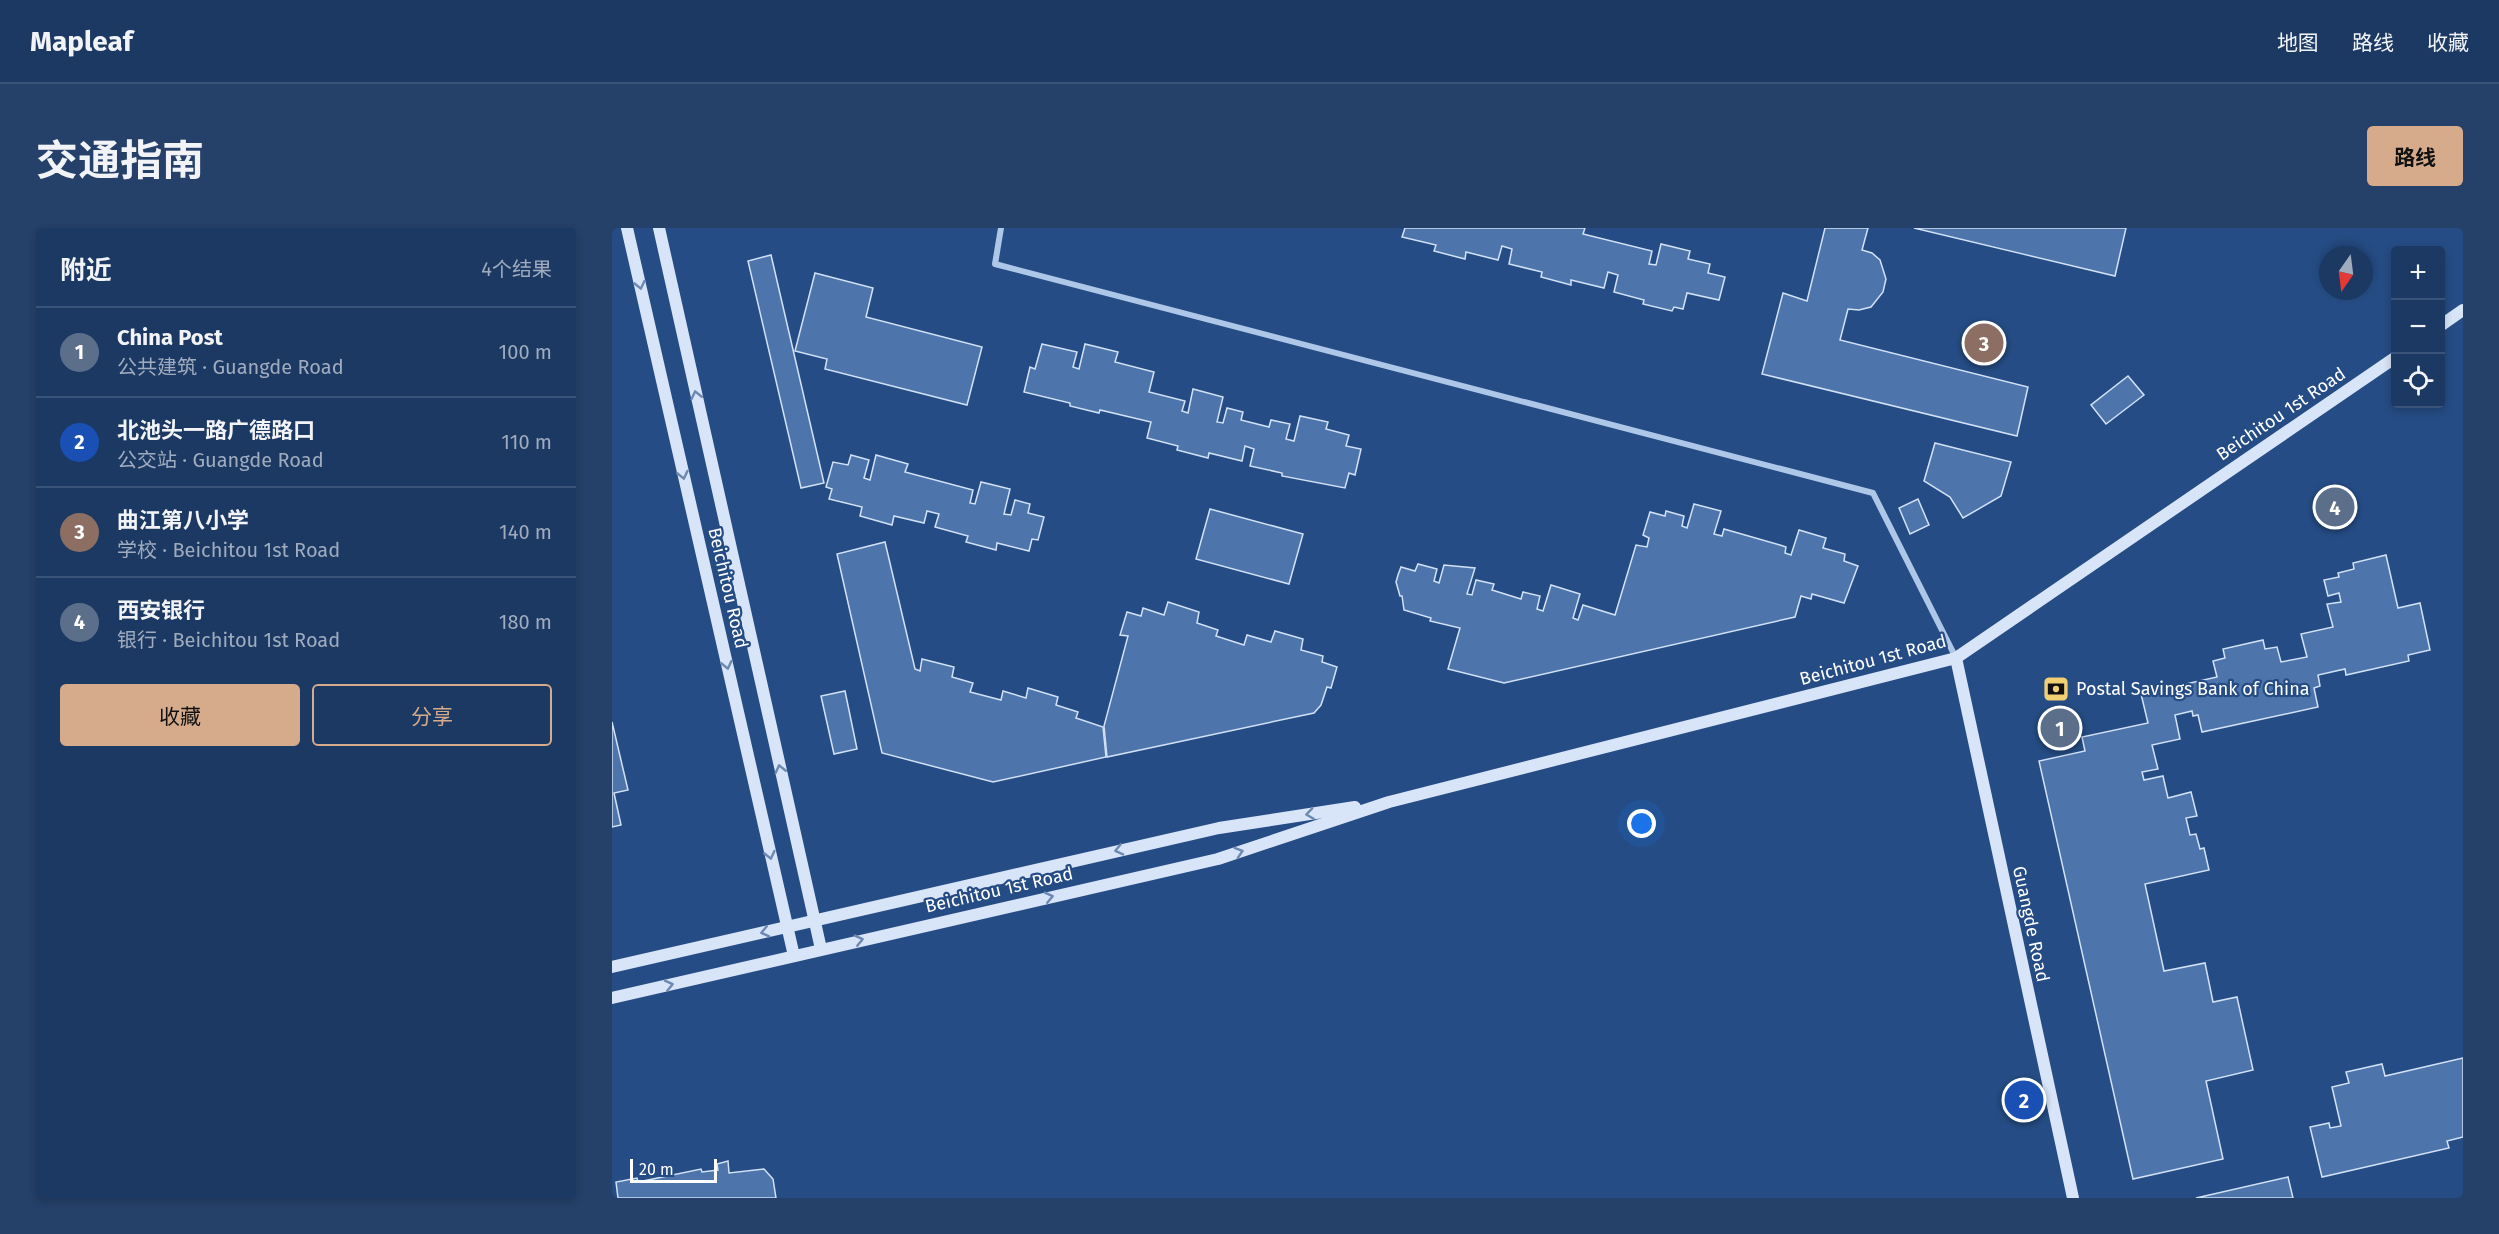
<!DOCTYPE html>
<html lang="zh">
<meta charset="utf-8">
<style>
body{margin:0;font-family:"Fira Sans","Noto Sans SC",sans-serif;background:#254069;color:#f1f3f6}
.controls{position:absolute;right:18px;top:18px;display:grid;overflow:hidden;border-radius:6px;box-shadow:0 3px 9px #0003}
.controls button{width:54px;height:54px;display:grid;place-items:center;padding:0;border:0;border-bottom:2px solid #3a5378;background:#1c3963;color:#f1f3f6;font:30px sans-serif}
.compass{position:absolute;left:1707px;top:18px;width:54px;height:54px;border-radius:50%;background:#1c3963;box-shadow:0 3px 9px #0003;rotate:194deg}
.scale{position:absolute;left:18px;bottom:15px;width:87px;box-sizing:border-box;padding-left:6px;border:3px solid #fff;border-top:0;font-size:16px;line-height:21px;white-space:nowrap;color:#fff;-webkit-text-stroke:4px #254c84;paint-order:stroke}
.you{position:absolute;left:1030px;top:596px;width:21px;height:21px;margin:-15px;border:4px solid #fff;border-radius:50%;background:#1a73e8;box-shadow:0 0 0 9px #1a73e833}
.badge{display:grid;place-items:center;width:39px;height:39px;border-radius:50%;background:#d6ab8b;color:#fff;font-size:20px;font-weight:700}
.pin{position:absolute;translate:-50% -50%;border:3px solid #fff;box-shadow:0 2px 6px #0006}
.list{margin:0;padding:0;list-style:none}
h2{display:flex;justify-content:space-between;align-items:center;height:78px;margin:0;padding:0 24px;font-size:26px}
h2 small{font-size:20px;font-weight:400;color:#a0acbe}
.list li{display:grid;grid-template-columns:39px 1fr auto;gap:18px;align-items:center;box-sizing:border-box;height:90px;padding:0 24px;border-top:2px solid #3a5378}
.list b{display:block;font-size:22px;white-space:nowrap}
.list p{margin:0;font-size:20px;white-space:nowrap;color:#a0acbe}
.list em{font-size:20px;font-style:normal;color:#a0acbe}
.actions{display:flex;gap:12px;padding:18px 24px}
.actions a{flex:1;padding:14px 0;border:2px solid #d6ab8b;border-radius:6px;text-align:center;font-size:21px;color:#d6ab8b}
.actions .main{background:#d6ab8b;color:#111}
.icon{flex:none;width:33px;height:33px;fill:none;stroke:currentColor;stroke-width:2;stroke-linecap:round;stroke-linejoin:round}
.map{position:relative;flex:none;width:1851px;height:970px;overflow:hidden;border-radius:6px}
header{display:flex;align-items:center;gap:36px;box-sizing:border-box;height:84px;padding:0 30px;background:#1c3963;border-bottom:2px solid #3a5378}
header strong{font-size:28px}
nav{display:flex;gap:33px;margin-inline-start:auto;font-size:21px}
.intro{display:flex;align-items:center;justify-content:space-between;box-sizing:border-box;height:144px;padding:0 36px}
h1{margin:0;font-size:42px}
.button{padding:15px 27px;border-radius:6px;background:#d6ab8b;color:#111;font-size:21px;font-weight:700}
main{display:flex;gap:36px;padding:0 36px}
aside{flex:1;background:#1c3963;border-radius:6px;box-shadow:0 3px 9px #0003}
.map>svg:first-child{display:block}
</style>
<header>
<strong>Mapleaf</strong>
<nav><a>地图</a><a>路线</a><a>收藏</a></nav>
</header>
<div class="intro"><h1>交通指南</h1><a class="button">路线</a></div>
<main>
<aside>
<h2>附近<small>4个结果</small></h2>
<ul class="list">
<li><span class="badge" style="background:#5c6f8a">1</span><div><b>China Post</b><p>公共建筑 · Guangde Road</p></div><em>100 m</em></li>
<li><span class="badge" style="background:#1a4fb4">2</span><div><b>北池头一路广德路口</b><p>公交站 · Guangde Road</p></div><em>110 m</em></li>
<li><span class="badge" style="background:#8d6e63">3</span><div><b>曲江第八小学</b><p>学校 · Beichitou 1st Road</p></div><em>140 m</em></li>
<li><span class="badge" style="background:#5c6f8a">4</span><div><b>西安银行</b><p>银行 · Beichitou 1st Road</p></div><em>180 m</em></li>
</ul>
<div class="actions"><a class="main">收藏</a><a>分享</a></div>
</aside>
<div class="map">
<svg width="1851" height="970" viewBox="0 0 1851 970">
<rect width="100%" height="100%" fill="#254c84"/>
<!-- building -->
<g fill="#4e75ab" stroke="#d2e1f6" stroke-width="1.5">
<path d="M793,0H973L971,6L1040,23L1037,36L1044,37L1049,16L1078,23L1076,31L1098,36L1096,45L1113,49L1107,72L1075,65L1071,81L1062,79L1060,83L1031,76L1032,72L1002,64L1006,47L996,44L992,60L959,52V57L929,49L930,44L897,36L900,21L890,18L886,32L854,24L853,31L822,23L824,17L790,9Z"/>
<path d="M1213,0H1256L1250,22L1260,25L1268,32L1274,51L1271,64L1259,79L1247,82L1236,81L1228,112L1416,159L1405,208L1150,146L1171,65L1195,73Z"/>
<path d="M1302,0H1514L1503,48Z"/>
<path d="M159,27L212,255L189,260L136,33Z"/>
<path d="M203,45L261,60L254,89L370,119L355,177L213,141L215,131L183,123Z"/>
<path d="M430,116L465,124L461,139L467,141L473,116L506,124L503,134L542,144L537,164L573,173L570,183L576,185L581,161L611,169L605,194L611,195L615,180L631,184L629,192L657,199L659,192L678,196L674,211L682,213L688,188L716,194L714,201L737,207L734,218L749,221L743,247L737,245L733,260L670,248V245L638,238L642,221L633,218L630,233L597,225L596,230L565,222L566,218L535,210L539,194L488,182L487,185L458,178V175L412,164L418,139L423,141Z"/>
<path d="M1516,148L1532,167L1494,196L1479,177Z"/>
<path d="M1323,215L1399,234L1389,268L1351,290L1338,269L1312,253Z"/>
<path d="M239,227L257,232L252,250L258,252L264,227L296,236L293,244L361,262L358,275L363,276L369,254L398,261L392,286L399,287L403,272L418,276L416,285L432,289L426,312L420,311L417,323L385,315L384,322L354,314L356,308L323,299L327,286L315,283L312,295L282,288L280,297L248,288L250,279L217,271L220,261L214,259L221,234L236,237Z"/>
<path d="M1306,271L1317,297L1298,306L1287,280Z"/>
<path d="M1082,276L1109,283L1102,306L1110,308L1112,301L1168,317L1174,319L1173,325L1179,327L1187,302L1214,310L1211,320L1233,326L1232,333L1246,338L1232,375L1200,366L1199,371L1189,368L1183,389L892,455L836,441L848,400L818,393L819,390L792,382L790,368H788L784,354L786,347L789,339L803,343L806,336L825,341L822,353L827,355L832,337L863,340L855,366L860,367L864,352L882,356L880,362L909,371L911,364L928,368L925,381L931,383L939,357L968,366L961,390L966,392L971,377L1003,387L1024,317L1035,319L1037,310L1031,307L1038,284L1053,288L1054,283L1072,288L1070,298L1075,300Z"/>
<path d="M598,281L691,306L677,356L584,331Z"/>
<path d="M273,314L303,441L308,443L310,431L342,439L340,449L361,455L358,464L389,472L391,463L414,470L416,460L446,469L444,477L466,484L464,490L491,499L494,529L381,554L270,525L225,326Z"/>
<path d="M1774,327L1786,380L1808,375L1818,422L1796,427L1797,433L1734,447L1733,441L1706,447L1708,458L1702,460L1706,479L1590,504L1586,487L1581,488L1580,483L1563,487L1568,511L1540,517L1546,541L1530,544L1532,552L1551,548L1556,570L1579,564L1585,588L1574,590L1578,607L1584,606L1588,621L1592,620L1597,642L1533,656L1552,743L1593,735L1601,774L1625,769L1641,842L1594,853L1611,931L1521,951L1427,533L1473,523L1470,509L1536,495L1529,466L1605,449L1601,433L1613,430L1611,421L1651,412L1653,421L1665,419L1669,434L1695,429L1689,406L1721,399L1715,376L1729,374L1727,365L1716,368L1712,352L1727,349L1726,345L1742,341L1741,335Z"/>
<path d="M556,374L587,384L585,395L606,402L604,408L632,417L635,407L659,414L663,403L691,411L689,422L711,428L710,434L725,439L719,460L715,459L709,477L702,485L495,529L492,498L516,408L508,407L515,384L529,388L531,380L552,387Z"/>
<path d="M233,463L245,521L222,526L209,468Z"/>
<path d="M0,494L16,562L2,565L9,597L0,599Z"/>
<path d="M1851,830V909L1835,913L1837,920L1710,949L1698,899L1717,895L1718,900L1729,898L1720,859L1737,855L1734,844L1770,836L1773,848Z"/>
<path d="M116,933L117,945L152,941L161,951L164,970H6L4,954L25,950L26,954L89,941L90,944L106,942L105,936Z"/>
<path d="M1676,949L1681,970H1584Z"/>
</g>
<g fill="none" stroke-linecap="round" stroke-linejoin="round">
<!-- street -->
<path stroke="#aec6e7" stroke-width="6" d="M389,0L383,36L1261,265L1344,430"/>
<!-- secondary -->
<g stroke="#d8e4f7" stroke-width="12">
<path d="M15,0L182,728"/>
<path d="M47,0L209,721"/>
<path d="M1828,98L1851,82"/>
<path d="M1344,430L1461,970"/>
<path d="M0,739L607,600L743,579"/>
<path d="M0,770L606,631L777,574L1344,430L1784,129"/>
</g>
</g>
<!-- one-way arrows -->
<defs><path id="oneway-chevron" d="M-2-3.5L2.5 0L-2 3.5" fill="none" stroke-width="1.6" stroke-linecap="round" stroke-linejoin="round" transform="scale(1.5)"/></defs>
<g stroke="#6d89b2">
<use href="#oneway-chevron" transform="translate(28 57) rotate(77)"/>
<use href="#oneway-chevron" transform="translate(84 167) rotate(-103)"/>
<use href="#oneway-chevron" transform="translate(71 247) rotate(77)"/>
<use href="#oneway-chevron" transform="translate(115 437) rotate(77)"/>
<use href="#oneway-chevron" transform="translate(168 541) rotate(-103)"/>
<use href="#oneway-chevron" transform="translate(698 586) rotate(172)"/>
<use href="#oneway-chevron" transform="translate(507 622) rotate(167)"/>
<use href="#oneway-chevron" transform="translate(627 624) rotate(-18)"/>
<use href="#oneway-chevron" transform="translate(158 627) rotate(77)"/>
<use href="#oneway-chevron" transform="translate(437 669) rotate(-13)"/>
<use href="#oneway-chevron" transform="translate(153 704) rotate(167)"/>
<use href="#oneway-chevron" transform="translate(247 712) rotate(-13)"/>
<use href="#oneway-chevron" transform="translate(57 757) rotate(-13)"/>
</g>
<!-- icons -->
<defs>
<symbol id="bank-square" viewBox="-11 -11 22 22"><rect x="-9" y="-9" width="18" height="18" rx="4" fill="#f1d073" stroke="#254c84"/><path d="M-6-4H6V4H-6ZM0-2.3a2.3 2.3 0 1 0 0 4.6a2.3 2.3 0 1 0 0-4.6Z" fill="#111"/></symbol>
</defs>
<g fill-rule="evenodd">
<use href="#bank-square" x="1429" y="446" width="30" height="30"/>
</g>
<g text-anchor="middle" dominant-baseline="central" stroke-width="4.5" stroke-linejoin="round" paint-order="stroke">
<!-- street labels -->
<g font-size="18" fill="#fff" stroke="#254c84">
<text transform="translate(1669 186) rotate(-34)">Beichitou 1st Road</text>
<text transform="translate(116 360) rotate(77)">Beichitou Road</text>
<text transform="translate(1261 432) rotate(-15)">Beichitou 1st Road</text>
<text transform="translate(387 662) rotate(-13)">Beichitou 1st Road</text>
<text transform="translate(1419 696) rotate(78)">Guangde Road</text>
</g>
<!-- poi labels -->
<g font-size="18" fill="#fff" stroke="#254c84" text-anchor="start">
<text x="1464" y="461">Postal Savings Bank of China</text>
</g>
</g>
</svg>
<div class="controls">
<button>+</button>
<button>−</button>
<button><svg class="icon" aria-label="locate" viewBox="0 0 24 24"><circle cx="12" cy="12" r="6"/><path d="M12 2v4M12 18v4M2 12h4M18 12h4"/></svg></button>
</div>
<svg class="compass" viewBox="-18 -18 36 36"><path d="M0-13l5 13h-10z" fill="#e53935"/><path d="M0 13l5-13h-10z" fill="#a0acbe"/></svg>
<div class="scale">20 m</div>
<div class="you"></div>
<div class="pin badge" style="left:1448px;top:500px;background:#5c6f8a">1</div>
<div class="pin badge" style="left:1412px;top:872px;background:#1a4fb4">2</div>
<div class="pin badge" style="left:1372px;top:115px;background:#8d6e63">3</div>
<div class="pin badge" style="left:1723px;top:279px;background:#5c6f8a">4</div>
</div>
</main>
